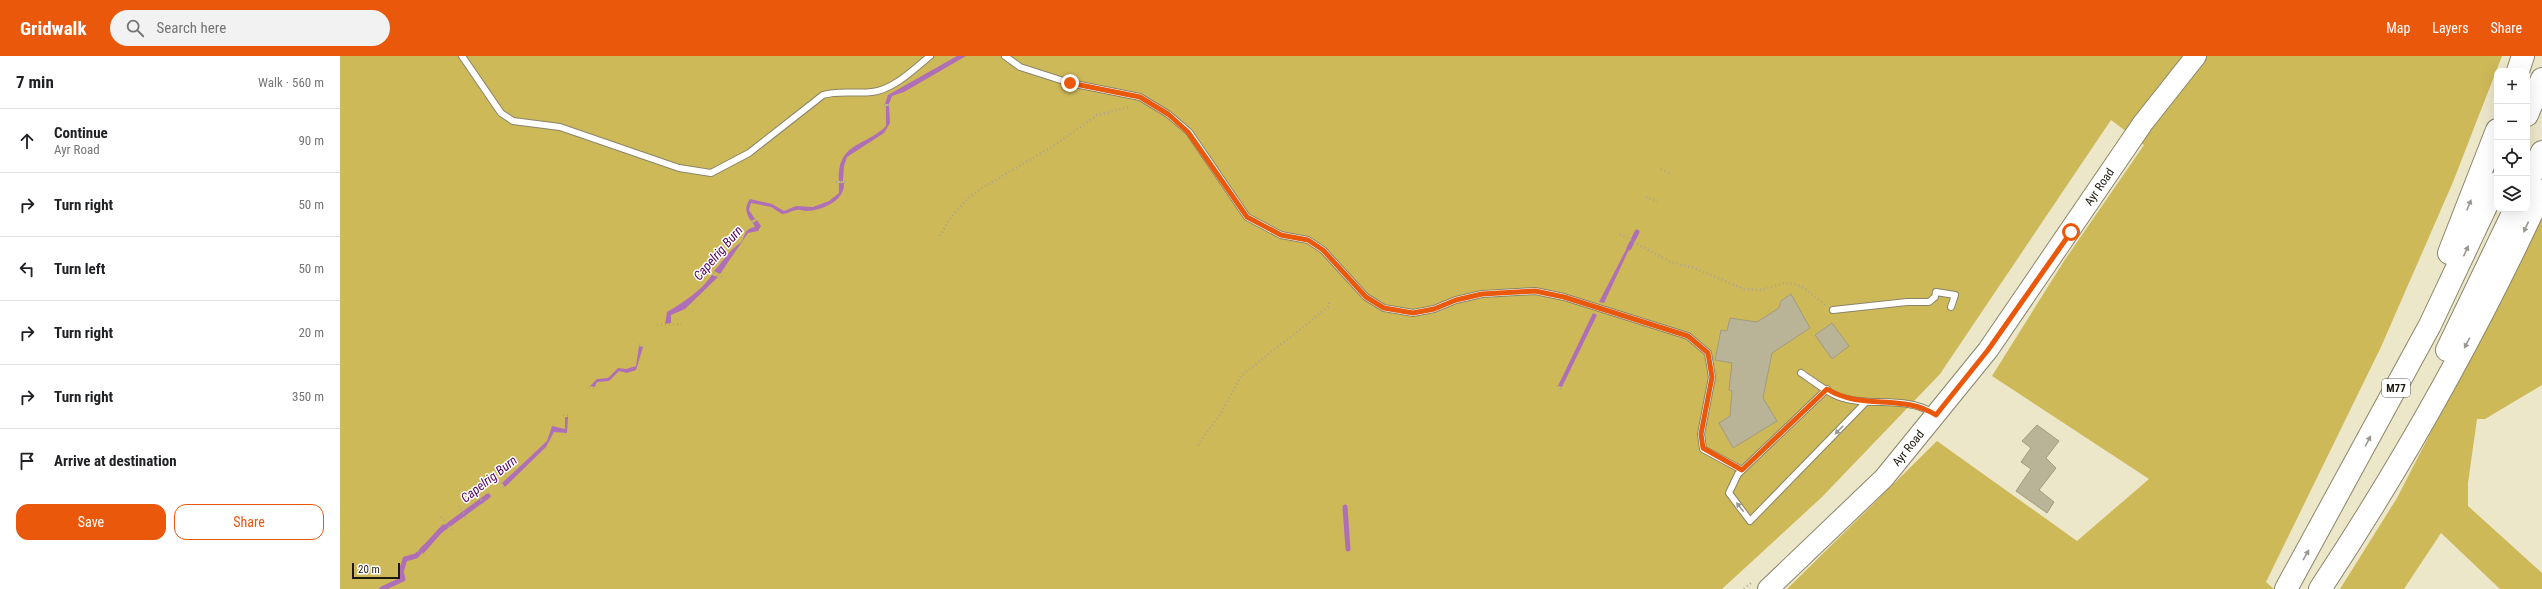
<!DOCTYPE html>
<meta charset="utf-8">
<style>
body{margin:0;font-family:"Roboto Condensed",sans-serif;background:#f2f2f2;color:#202124}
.controls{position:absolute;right:12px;top:12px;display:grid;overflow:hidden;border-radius:8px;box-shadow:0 4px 16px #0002}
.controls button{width:36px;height:36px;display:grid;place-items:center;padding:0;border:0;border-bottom:1px solid #e0e0e0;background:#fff;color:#202124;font:20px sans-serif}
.scale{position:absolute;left:12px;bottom:10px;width:48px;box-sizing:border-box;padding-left:4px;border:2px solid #1c1a10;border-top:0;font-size:11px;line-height:14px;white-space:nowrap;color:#1c1a10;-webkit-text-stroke:3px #fff;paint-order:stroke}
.stop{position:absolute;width:12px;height:12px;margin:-9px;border:3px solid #ea580c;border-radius:50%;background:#fff}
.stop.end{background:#ea580c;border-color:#fff;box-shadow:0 1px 4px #0008}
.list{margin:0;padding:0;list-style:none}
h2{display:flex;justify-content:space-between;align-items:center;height:52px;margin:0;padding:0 16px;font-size:17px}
h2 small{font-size:13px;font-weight:400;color:#757577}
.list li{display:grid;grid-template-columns:26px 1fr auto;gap:12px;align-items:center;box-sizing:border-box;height:64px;padding:0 16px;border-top:1px solid #e0e0e0}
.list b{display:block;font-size:15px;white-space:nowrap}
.list p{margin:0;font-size:13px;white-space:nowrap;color:#757577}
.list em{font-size:13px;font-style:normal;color:#757577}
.actions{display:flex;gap:8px;padding:12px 16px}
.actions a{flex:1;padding:9px 0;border:1px solid #ea580c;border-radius:12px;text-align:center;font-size:14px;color:#ea580c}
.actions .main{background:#ea580c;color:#fff}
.icon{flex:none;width:22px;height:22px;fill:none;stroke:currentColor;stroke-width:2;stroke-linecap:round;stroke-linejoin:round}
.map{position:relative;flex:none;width:2202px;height:533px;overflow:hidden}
header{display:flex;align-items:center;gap:24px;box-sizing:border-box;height:56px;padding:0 20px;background:#ea580c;color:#fff}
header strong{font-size:19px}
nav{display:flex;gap:22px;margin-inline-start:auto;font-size:14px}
.search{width:280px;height:36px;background:#f2f2f2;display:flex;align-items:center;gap:10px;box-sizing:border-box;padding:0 14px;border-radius:22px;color:#757577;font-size:15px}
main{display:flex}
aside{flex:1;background:#fff}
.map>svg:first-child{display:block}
</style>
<header>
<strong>Gridwalk</strong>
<div class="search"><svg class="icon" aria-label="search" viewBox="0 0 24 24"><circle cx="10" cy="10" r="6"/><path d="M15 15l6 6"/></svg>Search here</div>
<nav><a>Map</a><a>Layers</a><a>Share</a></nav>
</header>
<main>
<aside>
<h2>7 min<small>Walk · 560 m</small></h2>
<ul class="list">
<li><svg class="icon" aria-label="ahead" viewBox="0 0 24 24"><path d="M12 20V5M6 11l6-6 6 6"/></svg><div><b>Continue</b><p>Ayr Road</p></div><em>90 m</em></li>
<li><svg class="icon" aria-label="right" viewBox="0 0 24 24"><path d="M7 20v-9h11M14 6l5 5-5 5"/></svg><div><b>Turn right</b></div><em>50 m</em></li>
<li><svg class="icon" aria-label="left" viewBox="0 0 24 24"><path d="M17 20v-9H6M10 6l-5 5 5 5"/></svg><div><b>Turn left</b></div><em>50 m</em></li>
<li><svg class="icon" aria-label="right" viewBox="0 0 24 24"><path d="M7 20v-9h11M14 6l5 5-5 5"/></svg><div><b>Turn right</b></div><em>20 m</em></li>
<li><svg class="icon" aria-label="right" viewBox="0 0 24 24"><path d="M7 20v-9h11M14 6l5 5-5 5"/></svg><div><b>Turn right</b></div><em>350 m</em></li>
<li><svg class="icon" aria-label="arrive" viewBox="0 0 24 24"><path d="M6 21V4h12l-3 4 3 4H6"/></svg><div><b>Arrive at destination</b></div></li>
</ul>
<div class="actions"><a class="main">Save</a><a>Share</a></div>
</aside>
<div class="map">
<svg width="2202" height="533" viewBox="0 0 2202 533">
<rect width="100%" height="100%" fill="#ede7ca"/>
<!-- green -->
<g fill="#ceb959">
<path d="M0,0H2162L2113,126L2041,291L1926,526L1934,533H1447L1597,385L1737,485L1809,423L1652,320L1724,205L1804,89L1771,64L1600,318L1482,441L1382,533H0Z"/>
<path d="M2202,160V329L2145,363H2137L2128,427V450L2202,517V533H2160L2101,477L2064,533H2000L2057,442Z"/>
</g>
<!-- water -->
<g fill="#af6fb6">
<path d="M617,0H626L564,36L552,40L549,48H545L548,39Z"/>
<path d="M546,50H549L550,67L544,77L507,101L504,110L503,125H499C497,86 525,91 546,70Z"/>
<path d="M499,127H504C505,145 482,154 467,155C463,155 460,153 457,154C452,154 448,158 442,158L431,151L411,147L409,154L415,163L411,165C406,158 404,151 410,143L432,148L444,155L456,150L473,151L489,145L499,137Z"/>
<path d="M417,164L421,170L418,175L408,177L380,218L374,215C383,206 388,195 399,188C407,182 401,174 415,171L413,167Z"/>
<path d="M1290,186L1292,187L1264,247L1259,246Z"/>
<path d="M372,219L378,221L345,253L331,259V267L325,268L327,256C344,246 361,235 372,219Z"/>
<path d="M1253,257L1257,259L1222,331L1218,330Z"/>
<path d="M299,290L303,291L296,314L287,317L279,315L269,325L257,326L255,331L250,330L257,323L268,322L278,312L286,313L296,310Z"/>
<path d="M225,361H228L227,377L214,376L206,391L165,431L162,427L207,385L212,370L225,373Z"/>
<path d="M103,468L106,472L83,498L79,494Z"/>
</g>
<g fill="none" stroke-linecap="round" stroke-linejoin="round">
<!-- stream -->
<g stroke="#af6fb6" stroke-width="5">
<path d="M1289,192L1297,176"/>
<path d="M1005,451L1008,493"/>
<path d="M100,475L148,440"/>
<path d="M42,533L63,523L61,516L65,503L76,500L85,491"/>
</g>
</g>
<!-- building -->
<g fill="#b9b397" stroke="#a29c80">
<path d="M1451,238L1470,272L1432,297L1423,342L1437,365L1393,392L1379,367L1390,360L1392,335L1389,334L1392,307L1375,304L1381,274L1387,275L1390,262L1417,266L1439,252L1441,245Z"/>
<path d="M1492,267L1509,290L1492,303L1475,279Z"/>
<path d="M1697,369L1719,385L1706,402L1716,412L1699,434L1714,446L1707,457L1676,435L1691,413L1681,406L1691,392L1682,385Z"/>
</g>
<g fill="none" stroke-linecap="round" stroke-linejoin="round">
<defs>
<g id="service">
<path d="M122,0L161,57L173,65L220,71L339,112L371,117L409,97L483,39C499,34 515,38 532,36C553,34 574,13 590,0"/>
<path d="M665,0L680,11L730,27L800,41L828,58L849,76L907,161L941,179L968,184L983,194L1026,241L1044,252L1073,257L1094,253L1116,244L1142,238L1195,235L1224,241L1348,280L1368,297L1372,321L1361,378L1363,393L1402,414"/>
<path d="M1493,254L1567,246H1589L1595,241L1596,236L1615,239L1611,251"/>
<path d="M1461,317C1472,324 1485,335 1497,340C1528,352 1565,339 1593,357"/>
<path d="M1487,333L1398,418L1389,437L1410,465L1526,346"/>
</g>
<g id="primary">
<path id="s1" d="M1428,533L1544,422L1648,294L1803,67L1856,0"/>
</g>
<g id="motorway">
<path d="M2178,15L2183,0"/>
<path d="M2187,59L2202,23"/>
<path d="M2187,128L2202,96"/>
<path d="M2109,197L2157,74"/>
<path d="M2107,294L2175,153"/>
<path d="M1946,533L2090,269L2157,127"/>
<path d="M1980,533C2064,406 2138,274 2202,135"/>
</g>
</defs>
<!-- service casing -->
<use href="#service" stroke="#8a856a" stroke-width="8"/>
<!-- primary casing -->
<use href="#primary" stroke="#8a856a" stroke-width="22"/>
<!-- motorway casing -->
<use href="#motorway" stroke="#8a856a" stroke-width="24"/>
<!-- path -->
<g stroke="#aba68f" stroke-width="2.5" stroke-dasharray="1 3" stroke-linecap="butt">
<path d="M544,49H550"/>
<path d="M1321,113L1332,118"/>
<path d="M496,126H507"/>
<path d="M1306,141L1318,146"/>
<path d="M412,167L417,163"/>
<path d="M1280,178L1330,206L1354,212L1404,233L1421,234L1445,227L1455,228L1464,232L1485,249"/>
<path d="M600,180L609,164L627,143L642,132L715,89L757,59L790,51"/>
<path d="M370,215L384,222"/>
<path d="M317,269L345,268"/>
<path d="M299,288L305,291"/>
<path d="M1217,330L1222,333"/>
<path d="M249,331L255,332"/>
<path d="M223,359L229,360"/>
<path d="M858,389L881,357L902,319L962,272L988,251L990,244"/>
<path d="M161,427L164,432"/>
<path d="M139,440L145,450"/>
<path d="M119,450L127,464"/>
<path d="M101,461L112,474"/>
<path d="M78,495L83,498"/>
<path d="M1404,533L1411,527"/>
</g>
<!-- service -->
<use href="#service" stroke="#fff" stroke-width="6"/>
<!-- primary -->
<use href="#primary" stroke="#fff" stroke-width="20"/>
<!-- motorway -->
<use href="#motorway" stroke="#fff" stroke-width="22"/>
</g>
<!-- one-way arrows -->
<defs><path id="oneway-solid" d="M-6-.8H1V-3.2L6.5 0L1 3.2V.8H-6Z"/></defs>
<g fill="#999893">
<use href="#oneway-solid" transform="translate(2129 149) rotate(-68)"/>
<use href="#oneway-solid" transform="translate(2186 171) rotate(115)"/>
<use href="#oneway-solid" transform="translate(2126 195) rotate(-65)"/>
<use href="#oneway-solid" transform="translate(2127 287) rotate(118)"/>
<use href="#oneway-solid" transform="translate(1499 374) rotate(134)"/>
<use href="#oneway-solid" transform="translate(2028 385) rotate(-62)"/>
<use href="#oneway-solid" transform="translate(1400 451) rotate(-128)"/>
<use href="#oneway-solid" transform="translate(1966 499) rotate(-60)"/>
</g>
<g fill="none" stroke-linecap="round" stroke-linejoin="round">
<!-- route -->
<path stroke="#ea580c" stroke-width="5" d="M730,27L800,41L828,58L848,76L907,161L941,179L968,184L983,194L1026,241L1044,252L1073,257L1094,253L1116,244L1142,238L1195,235L1224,241L1348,280L1368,297L1372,321L1361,378L1363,392L1402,414L1487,333C1522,355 1562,337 1596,359L1648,294L1731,176"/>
</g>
<g text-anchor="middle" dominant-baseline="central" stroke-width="3" stroke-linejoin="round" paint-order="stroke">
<!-- shield labels -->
<rect fill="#fff" stroke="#605f58" stroke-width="1" x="2042" y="323" width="28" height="18" rx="3"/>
<g font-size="11" font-weight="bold" fill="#1c1a10">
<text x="2056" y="332">M77</text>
</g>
<!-- street labels -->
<g font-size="12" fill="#1c1a10" stroke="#fff">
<text stroke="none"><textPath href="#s1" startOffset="523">Ayr Road</textPath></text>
<text stroke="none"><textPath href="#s1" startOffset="199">Ayr Road</textPath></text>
</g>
<!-- water labels -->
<g font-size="13" font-style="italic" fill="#560060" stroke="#fff">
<text transform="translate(378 197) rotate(-49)">Capelrig Burn</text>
<text transform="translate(149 423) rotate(-38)">Capelrig Burn</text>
</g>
</g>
</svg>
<div class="controls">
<button>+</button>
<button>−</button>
<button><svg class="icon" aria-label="locate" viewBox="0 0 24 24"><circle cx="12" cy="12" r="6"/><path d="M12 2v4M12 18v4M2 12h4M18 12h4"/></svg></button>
<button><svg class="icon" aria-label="layers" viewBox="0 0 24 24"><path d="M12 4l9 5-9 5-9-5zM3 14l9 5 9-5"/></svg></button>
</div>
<div class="scale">20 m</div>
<div class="stop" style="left:1731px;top:176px"></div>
<div class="stop end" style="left:730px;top:27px"></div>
</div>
</main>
